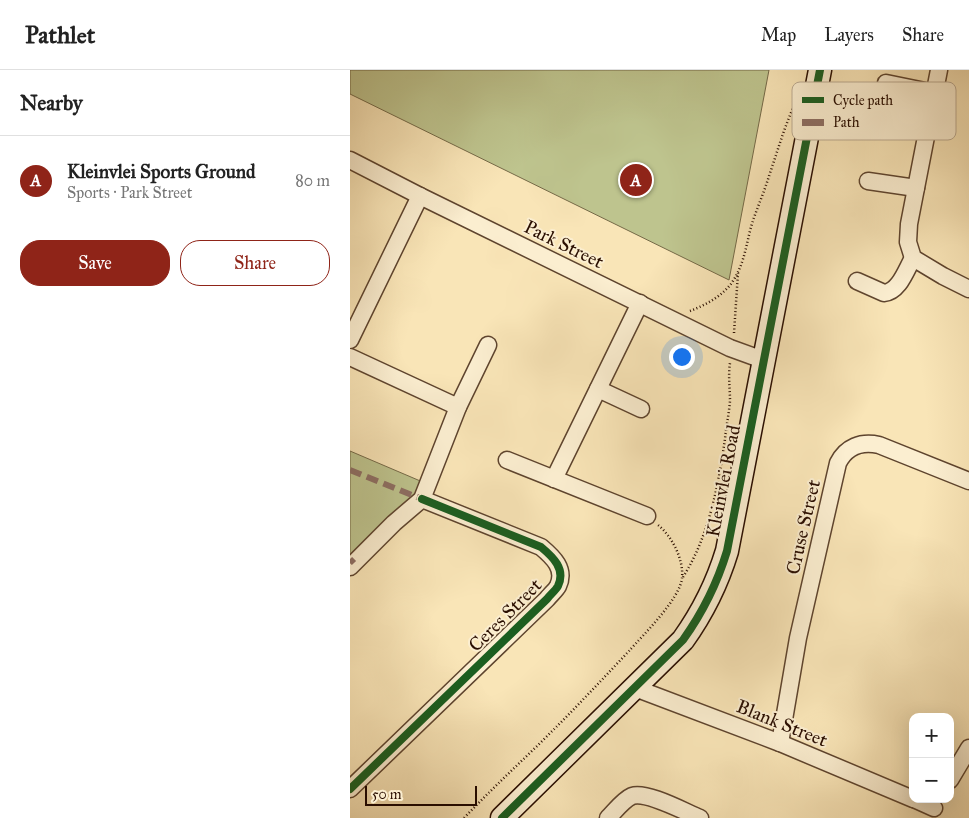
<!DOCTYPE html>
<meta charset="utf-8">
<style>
body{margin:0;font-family:"IM FELL Great Primer",serif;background:#f2f2f2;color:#222}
.controls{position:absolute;right:15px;bottom:15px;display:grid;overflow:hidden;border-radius:10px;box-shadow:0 5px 20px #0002}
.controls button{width:45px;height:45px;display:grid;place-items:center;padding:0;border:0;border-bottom:1px solid #e0e0e0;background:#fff;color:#222;font:25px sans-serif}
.scale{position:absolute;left:15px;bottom:12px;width:112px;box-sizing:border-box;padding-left:5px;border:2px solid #2a0e00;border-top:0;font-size:14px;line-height:18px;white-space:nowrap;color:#2a0e00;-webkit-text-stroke:4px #fbeed0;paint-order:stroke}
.you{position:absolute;left:331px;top:286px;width:18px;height:18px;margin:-12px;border:4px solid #fff;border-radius:50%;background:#1a73e8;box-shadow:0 0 0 8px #1a73e833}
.badge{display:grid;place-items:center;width:32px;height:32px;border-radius:50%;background:#8f2418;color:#fff;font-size:16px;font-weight:700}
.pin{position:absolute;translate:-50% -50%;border:2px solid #fff;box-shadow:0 1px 5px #0006}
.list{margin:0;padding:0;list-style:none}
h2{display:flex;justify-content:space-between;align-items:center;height:65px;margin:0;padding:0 20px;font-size:21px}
h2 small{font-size:16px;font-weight:400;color:#767676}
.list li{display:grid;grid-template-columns:32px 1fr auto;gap:15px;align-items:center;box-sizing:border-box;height:90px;padding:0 20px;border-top:1px solid #e0e0e0}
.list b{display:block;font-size:19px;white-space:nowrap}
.list p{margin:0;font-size:16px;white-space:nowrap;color:#767676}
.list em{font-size:16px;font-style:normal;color:#767676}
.actions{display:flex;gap:10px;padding:15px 20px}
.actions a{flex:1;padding:11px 0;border:1px solid #8f2418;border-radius:20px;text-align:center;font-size:18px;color:#8f2418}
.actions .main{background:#8f2418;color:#fff}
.map{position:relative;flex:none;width:619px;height:748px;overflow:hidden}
header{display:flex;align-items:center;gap:30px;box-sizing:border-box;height:70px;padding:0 25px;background:#fff;border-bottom:1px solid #e0e0e0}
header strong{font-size:24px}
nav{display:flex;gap:28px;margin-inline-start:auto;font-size:18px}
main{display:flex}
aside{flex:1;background:#fff}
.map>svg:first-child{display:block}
</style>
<header>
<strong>Pathlet</strong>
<nav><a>Map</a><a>Layers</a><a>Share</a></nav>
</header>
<main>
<aside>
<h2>Nearby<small></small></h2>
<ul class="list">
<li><span class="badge">A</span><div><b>Kleinvlei Sports Ground</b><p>Sports · Park Street</p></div><em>80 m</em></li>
</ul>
<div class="actions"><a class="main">Save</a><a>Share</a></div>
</aside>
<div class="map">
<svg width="619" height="748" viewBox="0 0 619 748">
<rect width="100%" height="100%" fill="#f9e5b7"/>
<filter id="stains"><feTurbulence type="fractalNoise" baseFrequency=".004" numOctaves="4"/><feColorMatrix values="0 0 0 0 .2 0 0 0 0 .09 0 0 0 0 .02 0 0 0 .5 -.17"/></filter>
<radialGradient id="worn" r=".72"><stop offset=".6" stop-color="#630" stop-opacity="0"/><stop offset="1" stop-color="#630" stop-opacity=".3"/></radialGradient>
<!-- green -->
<g fill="#bec48e" stroke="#746947">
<path d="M0,0H419L379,210L0,24Z"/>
<path d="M0,381L75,413L0,488Z"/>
</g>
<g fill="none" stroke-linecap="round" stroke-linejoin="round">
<defs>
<g id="street">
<path d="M589,0L559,154L558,172L563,188L593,206L619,219"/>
<path d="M536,13L585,23"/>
<path d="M0,90L70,126L380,278L413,290"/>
<path d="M518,111L566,118"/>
<path d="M507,211L534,223C549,222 556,200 563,188"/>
<path d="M0,270L70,126"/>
<path d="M0,287L108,337"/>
<path d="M248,319L291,339"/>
<path d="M157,390L297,446"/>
<path d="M204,409L290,233"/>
<path d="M0,497L44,453L72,429L108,337L138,275"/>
<path d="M285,618L430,673L563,729"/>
<path d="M430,673L448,568L488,393C496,377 511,371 529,375L619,411"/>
<path d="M600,710L619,678"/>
<path d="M0,719L197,529C200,525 206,520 208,516C216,499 203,487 191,477L72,429"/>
<path d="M564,729L584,738"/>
<path d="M258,748C265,741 273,730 282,726C297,721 335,742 350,748"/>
</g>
<path id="secondary" d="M152,748L333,570C353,542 367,514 377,481L470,0"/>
</defs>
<!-- street casing -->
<use href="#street" stroke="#5e442e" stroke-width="19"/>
<!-- secondary casing -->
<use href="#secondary" stroke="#2a0e00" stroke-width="25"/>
<!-- path -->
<g stroke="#2a0e00" stroke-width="2.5" stroke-dasharray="1 2.5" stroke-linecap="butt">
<path d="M340,241C356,235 374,225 383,211C394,194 396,176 401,157C406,140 414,123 419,106C427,83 433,61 443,38"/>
<path d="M384,263L388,203"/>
<path d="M333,507C359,466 368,417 375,369C376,357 379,344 380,331C380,318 378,306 380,293"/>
<path d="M114,748C137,724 160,702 184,679C217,647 248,614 279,581C293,565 330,529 332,508C334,490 322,466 308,455"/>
</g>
<!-- street -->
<use href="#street" stroke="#fbeed0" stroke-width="16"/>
<!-- secondary -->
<use href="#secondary" stroke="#fbeed0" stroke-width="22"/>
<!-- quiet -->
<g stroke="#8d6e63" stroke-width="6" stroke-dasharray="12 6" stroke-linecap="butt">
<path d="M0,400L72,429"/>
<path d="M0,489L4,493"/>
</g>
<defs>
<g id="cycleway">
<path d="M0,719L197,529C200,525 206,520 208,516C216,499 203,487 191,477L72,429"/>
<path d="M152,748L333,570C353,542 367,514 377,481L470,0"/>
</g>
</defs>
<!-- cycleway casing -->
<use href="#cycleway" stroke="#fbeed0" stroke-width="11"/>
<!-- cycleway -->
<use href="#cycleway" stroke="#1b5e20" stroke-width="8"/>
</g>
<g text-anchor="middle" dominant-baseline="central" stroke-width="4" stroke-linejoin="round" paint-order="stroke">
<!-- street labels -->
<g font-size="19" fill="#2a0e00" stroke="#fbeed0">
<text transform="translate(214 174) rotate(26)">Park Street</text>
<text transform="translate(373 411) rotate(-79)">Kleinvlei Road</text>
<text transform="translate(453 457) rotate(-77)">Cruse Street</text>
<text transform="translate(155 545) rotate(-45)">Ceres Street</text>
<text transform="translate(432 653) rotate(22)">Blank Street</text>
</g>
</g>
<!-- legend -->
<rect x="442" y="12" width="164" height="58" rx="8" fill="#fbeed0" stroke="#bcab92" stroke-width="1"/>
<rect x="452" y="27" width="22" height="6" fill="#1b5e20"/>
<rect x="452" y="49" width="22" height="7" fill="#8d6e63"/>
<g font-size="14" fill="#2a0e00">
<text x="483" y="35">Cycle path</text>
<text x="483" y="57">Path</text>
</g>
<rect width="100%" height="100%" filter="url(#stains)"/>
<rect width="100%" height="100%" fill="url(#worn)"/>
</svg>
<div class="controls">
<button>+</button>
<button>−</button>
</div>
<div class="scale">50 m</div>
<div class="you"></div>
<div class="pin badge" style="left:286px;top:110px">A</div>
</div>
</main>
